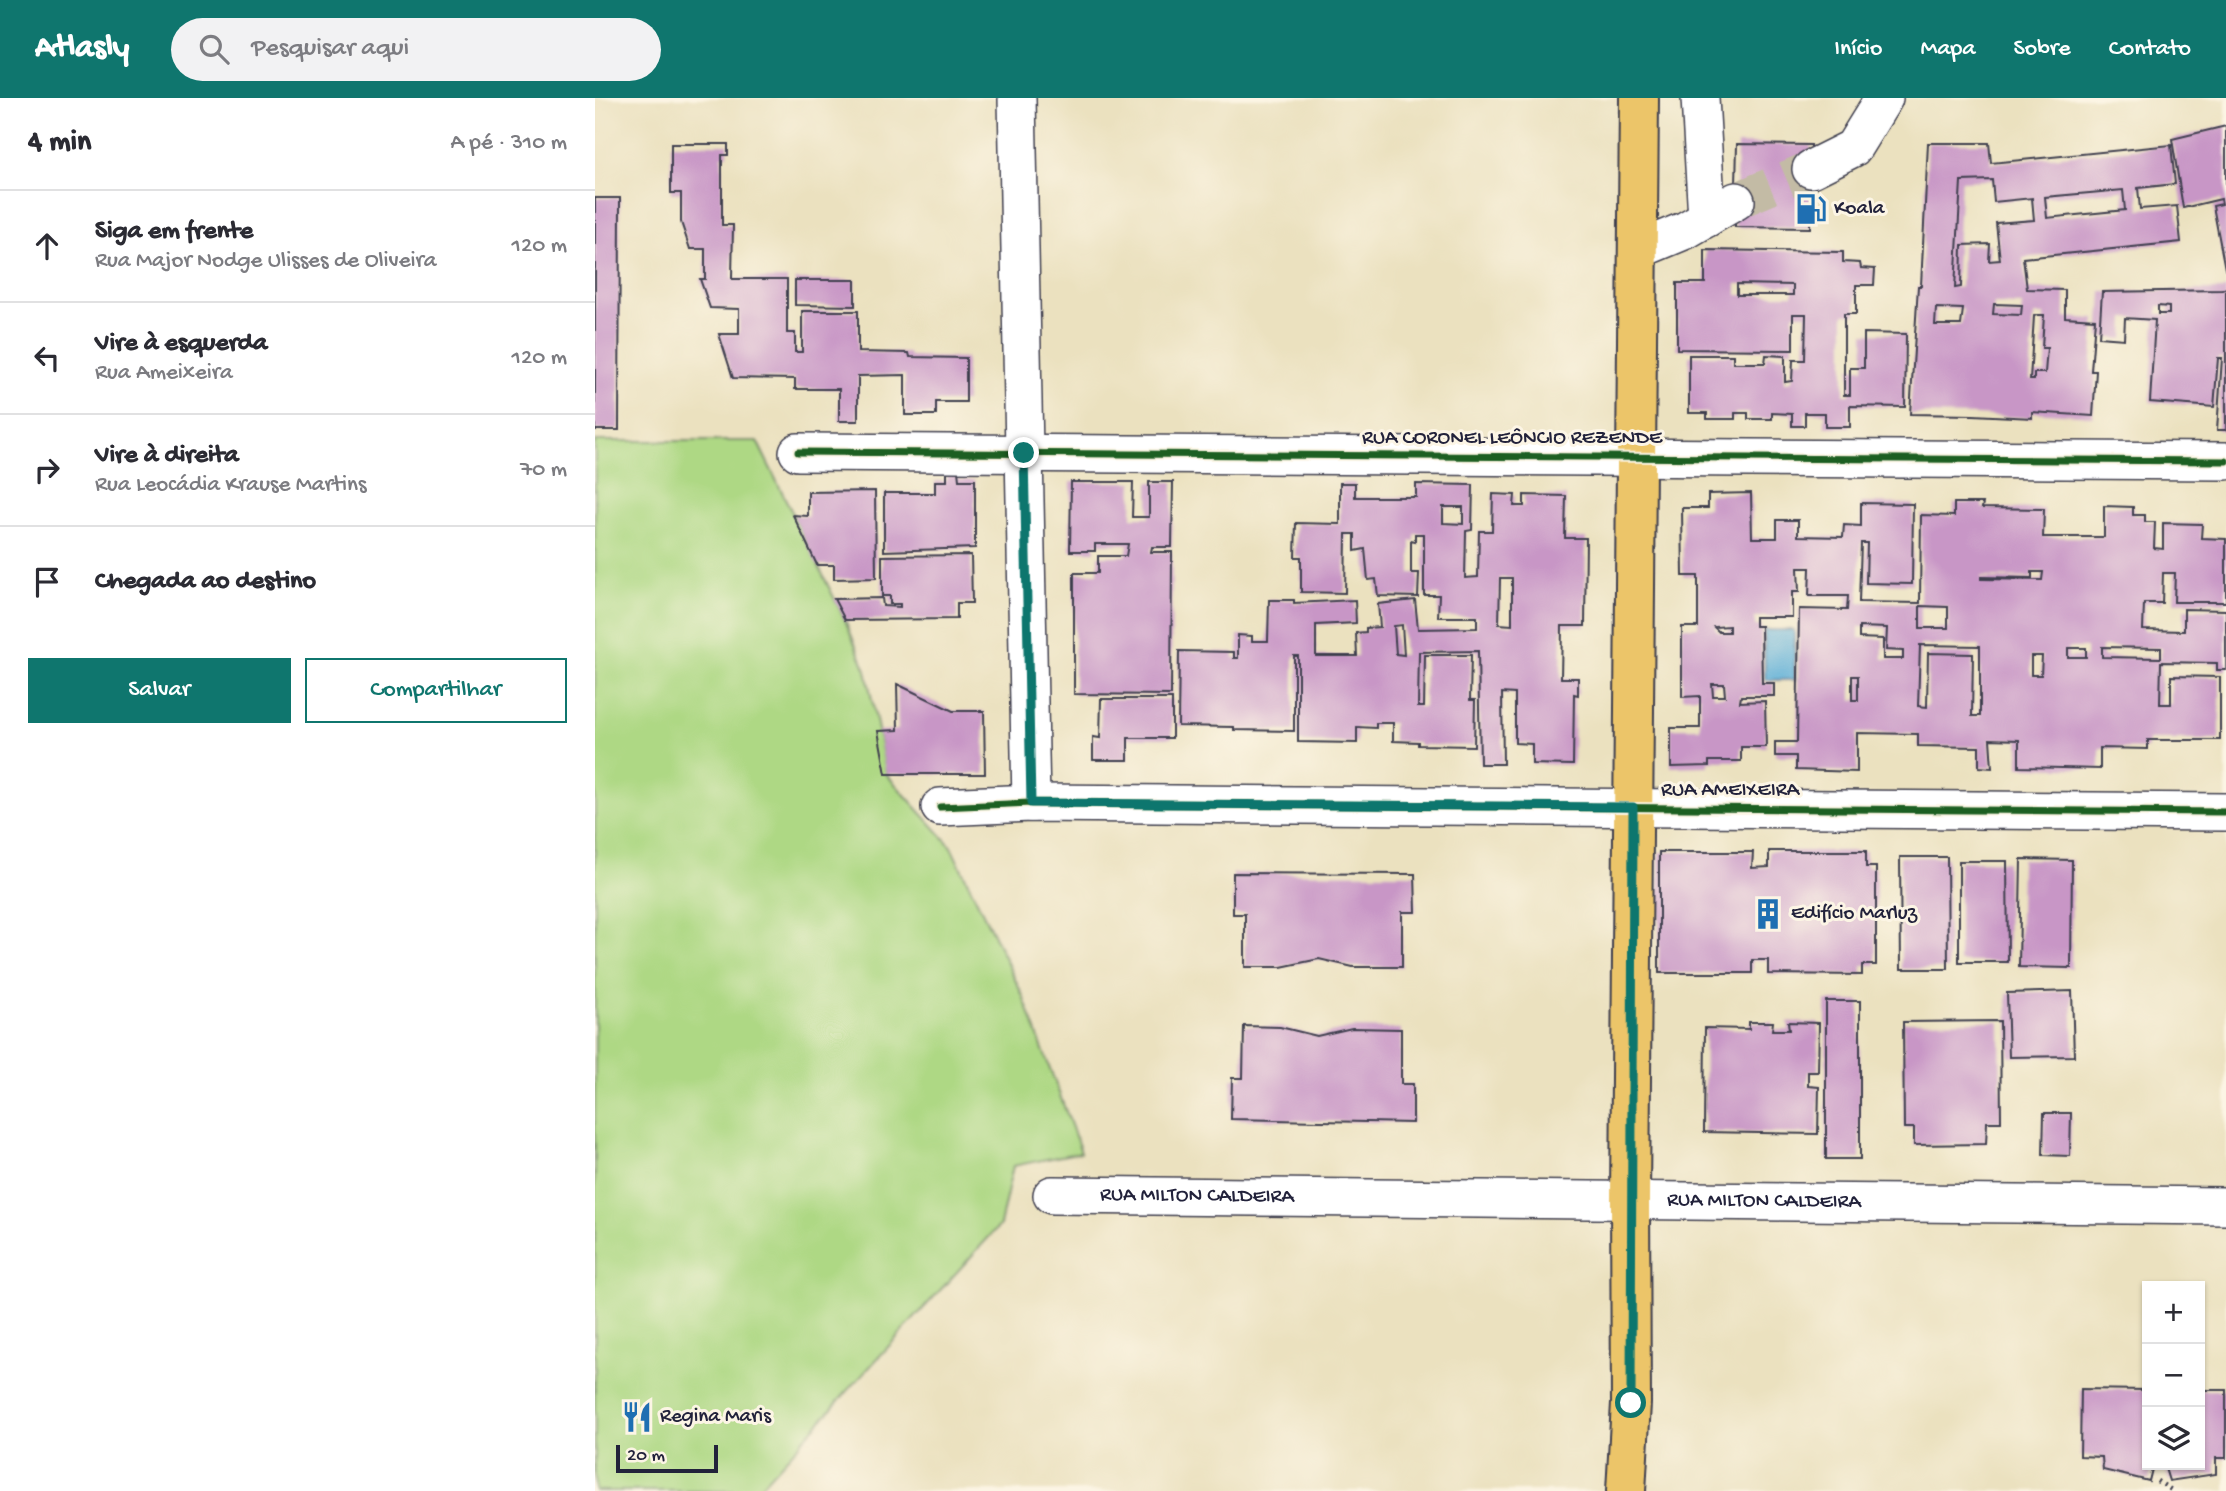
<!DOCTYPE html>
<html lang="pt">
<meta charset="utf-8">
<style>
body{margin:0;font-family:"Gochi Hand",sans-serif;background:#f2f2f3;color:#2b2b33}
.controls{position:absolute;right:21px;bottom:21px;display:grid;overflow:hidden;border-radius:0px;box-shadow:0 2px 5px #0004}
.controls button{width:63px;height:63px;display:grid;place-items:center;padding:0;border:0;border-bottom:2px solid #e1e1e2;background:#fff;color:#2b2b33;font:35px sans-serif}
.scale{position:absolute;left:21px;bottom:18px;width:102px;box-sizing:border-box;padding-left:7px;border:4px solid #22223b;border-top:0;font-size:19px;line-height:24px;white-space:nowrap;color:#22223b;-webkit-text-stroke:5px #fcf5e5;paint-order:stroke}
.stop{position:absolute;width:21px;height:21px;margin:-16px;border:5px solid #0f766e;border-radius:50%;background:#fff}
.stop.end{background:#0f766e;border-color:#fff;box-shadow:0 2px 7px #0008}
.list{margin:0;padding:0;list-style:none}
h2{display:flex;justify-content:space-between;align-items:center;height:91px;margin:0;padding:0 28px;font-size:30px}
h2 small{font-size:23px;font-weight:400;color:#7c7c81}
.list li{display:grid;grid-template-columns:46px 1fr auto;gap:21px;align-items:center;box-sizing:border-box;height:112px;padding:0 28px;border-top:2px solid #e1e1e2}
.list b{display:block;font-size:26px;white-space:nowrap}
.list p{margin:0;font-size:23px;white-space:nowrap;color:#7c7c81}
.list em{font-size:23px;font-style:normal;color:#7c7c81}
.actions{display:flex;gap:14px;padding:21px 28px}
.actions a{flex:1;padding:16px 0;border:2px solid #0f766e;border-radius:0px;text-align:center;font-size:24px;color:#0f766e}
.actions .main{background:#0f766e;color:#fff}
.icon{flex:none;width:38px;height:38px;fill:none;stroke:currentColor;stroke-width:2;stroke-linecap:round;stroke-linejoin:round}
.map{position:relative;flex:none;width:1631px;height:1393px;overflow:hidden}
header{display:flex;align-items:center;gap:42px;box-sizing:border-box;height:98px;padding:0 35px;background:#0f766e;color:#fff}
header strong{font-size:33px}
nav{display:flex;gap:38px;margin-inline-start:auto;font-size:24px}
.search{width:490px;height:63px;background:#f2f2f3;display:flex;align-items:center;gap:18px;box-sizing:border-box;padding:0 24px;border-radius:38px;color:#7c7c81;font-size:26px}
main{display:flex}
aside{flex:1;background:#fff}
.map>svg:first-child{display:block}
</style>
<header>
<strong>Atlasly</strong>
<div class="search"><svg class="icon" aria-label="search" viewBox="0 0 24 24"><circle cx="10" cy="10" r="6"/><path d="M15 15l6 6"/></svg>Pesquisar aqui</div>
<nav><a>Início</a><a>Mapa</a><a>Sobre</a><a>Contato</a></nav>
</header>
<main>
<aside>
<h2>4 min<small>A pé · 310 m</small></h2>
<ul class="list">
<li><svg class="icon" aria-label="ahead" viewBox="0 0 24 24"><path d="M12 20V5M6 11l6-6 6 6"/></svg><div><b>Siga em frente</b><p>Rua Major Nodge Ulisses de Oliveira</p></div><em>120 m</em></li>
<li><svg class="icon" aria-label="left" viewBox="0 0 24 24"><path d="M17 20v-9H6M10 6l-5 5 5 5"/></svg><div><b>Vire à esquerda</b><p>Rua Ameixeira</p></div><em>120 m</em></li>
<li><svg class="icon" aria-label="right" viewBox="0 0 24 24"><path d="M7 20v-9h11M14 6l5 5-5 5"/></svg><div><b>Vire à direita</b><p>Rua Leocádia Krause Martins</p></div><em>70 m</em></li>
<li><svg class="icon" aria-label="arrive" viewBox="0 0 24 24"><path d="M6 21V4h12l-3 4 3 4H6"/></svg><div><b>Chegada ao destino</b></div></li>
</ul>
<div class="actions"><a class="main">Salvar</a><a>Compartilhar</a></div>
</aside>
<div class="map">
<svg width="1631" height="1393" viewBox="0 0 1631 1393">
<rect width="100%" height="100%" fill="#fcf5e5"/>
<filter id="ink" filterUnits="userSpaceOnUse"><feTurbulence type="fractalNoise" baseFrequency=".0143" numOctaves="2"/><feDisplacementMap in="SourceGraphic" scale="14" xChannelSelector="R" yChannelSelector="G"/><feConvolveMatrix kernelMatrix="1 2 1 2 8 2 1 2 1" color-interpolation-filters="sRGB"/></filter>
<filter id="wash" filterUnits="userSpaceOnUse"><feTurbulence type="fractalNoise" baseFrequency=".00686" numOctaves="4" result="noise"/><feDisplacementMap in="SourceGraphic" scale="28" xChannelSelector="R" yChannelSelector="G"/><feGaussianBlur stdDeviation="1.57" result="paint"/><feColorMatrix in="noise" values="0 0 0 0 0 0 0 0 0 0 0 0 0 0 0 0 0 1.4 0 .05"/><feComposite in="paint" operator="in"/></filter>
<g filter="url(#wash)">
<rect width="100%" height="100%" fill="#ebe1bf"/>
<!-- green -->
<path fill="#aed884" stroke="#687d60" stroke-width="2" d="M0,343H162L250,522L271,572L292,677L355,747L428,898L486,1054L418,1068L405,1127L161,1393H0Z"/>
<!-- water -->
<path fill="#5caed7" stroke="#3f6889" stroke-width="2" d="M1169,532H1199L1200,582H1170Z"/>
<g id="blocks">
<!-- building -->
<g fill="#c896c6" fill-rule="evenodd">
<path d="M1631,28V170L1630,171L1618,108L1627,106L1626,101L1588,110L1577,41Z"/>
<path d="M1333,45H1394L1396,65L1576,47L1580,86L1543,90L1545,111L1582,108L1586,144L1428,160L1432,191L1470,192V219L1500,221L1496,273H1501L1498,318L1437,314V320L1378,317L1315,316L1323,188H1326ZM1397,82L1399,104L1437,100L1439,122L1401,125L1405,162L1394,163L1395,146L1367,147L1366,189L1360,190L1366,83ZM1528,92L1530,112L1452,120L1450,99ZM1399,206L1427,207L1426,217L1398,216ZM1341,210L1368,211L1366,227H1340ZM1442,217H1449L1447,250H1452L1450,275H1439V282H1435L1439,218Z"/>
<path d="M76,46H133V57H127V127H138L137,181H192V235H200V254H207V213H263V254L314,255L315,259L371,260V304H341V317H310V277L263,278V323H244V291H200V281L138,280L124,236H144V211L115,210L105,181H110V151H95L86,124V95H76Z"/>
<path d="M1142,46L1216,47L1215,130L1140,129Z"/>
<path d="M0,100H25L24,332H0Z"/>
<path d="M1110,152L1248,154V164L1265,165L1266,170L1280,171L1279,187H1261V216H1249V297H1255V270H1269V235L1311,236L1310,309L1255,308V329H1230V315H1210V328H1197V316L1177,315V321H1153V315H1140V321H1112V315H1094V257H1138V265H1170L1171,257L1190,258V284L1197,283L1198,262H1210L1211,216H1198V252L1082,251V185H1110ZM1142,186L1198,187V197H1142Z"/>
<path d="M200,182H260V208L200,207Z"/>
<path d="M1631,190V332H1622L1627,260H1623L1619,309L1555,304L1560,222L1530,220L1529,241L1504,239L1507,194L1627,192ZM1563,208L1574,209V216H1563Z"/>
<path d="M352,373H363L364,382H380V450L289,453V395H340V383H352Z"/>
<path d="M476,384H538L537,419H554V384H578L577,449H557L556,454H577L576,597L479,596V475H503V458H531L533,446H500V453H475Z"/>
<path d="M745,385H760V399H821V386L878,387L877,432L871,433L870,480L883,479L884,433H897L898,396L920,397L919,408H929V397L971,398L970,440H991L990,528H967L966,580H983V597L979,596L978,667L937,666V646L920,645V596L907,595L908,666H885L883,553L824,554L823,609H829L830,557H876L875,602H880L879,648L823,647V644L798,643V625H781V630L762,629V645L703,644V558H699V633L639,632V629L583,628L584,553L639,554V560H643V537L657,538V543H673L674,502H699V505L760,502L761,525L721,527V558H762L761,535L771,534V530L785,529L783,506L820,502L823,531L882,530V519H843L844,497H829V436H820V444L816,443V475H824L823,499L783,498L781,481L773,482L770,451L760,453V436H751L750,495L706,494V459H700L701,425L745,426ZM848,409H868V426L848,425ZM905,480H917V527L904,526ZM807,527L809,557L801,556L799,528Z"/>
<path d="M280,393L281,480L239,481V467H222L198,417L213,418V394Z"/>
<path d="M1156,395L1157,440H1182V422H1203V438L1248,439L1249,427L1266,428V405L1318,406L1317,486L1271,485L1272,445H1266L1264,504L1325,505L1326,417L1359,418V405H1388L1387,410L1449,411L1448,439H1509V408L1538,409V417H1550V424H1560L1559,450L1568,451V425L1607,426L1606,440L1631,441V504H1579L1580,475H1568L1567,505H1549L1548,532L1589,533V511L1631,512V572H1622V565L1566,564L1565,606H1576V578L1625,579V642H1553V651L1505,650V671L1424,669V642L1395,641L1397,670L1384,669V649L1323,648V636L1262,635V674L1201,672V658H1180V644H1202L1204,511L1252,512L1253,498H1214L1215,470H1203L1204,494H1197V519H1160V528H1166L1167,585H1179V598H1146L1145,604L1170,603L1171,649H1146V663H1114V668L1076,669V630H1105V598L1087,599V529H1103V478H1088L1087,410H1113V396ZM1437,474H1448L1447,482L1386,481V479L1437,480ZM1325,508L1353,509V530H1325ZM1134,528V534H1124L1119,529ZM1264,529L1292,530L1291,552L1308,553V561H1288V541L1264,540ZM1325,547L1385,548V618H1377L1378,556L1333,555L1332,609L1323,608ZM1507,549L1566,550V560L1507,559ZM1473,550H1491V559H1473ZM1436,558H1447L1446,577H1436ZM1257,578H1263V602H1257ZM1117,586H1129L1130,598H1118Z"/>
<path d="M376,457L377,505H362V521L250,522L239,501L287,500L288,508L305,509V506H295V498H287V458Z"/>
<path d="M302,586L358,613H389L390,676H291L283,633L303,632Z"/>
<path d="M506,601H577V640H533V662H498V639L505,640Z"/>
<path d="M1174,753H1271V769H1281V867H1267V877L1173,876V862H1157V875H1064V754H1158L1157,770L1174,769Z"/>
<path d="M1305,759H1352L1353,871H1306Z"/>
<path d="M1426,761L1477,762L1476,870L1424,869Z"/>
<path d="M1364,763H1412L1413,864H1364Z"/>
<path d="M638,775L820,776L821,814H807V869H758L724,861L686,869H650V816H638Z"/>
<path d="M1477,893L1479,958L1414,959L1412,895Z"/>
<rect x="1231" y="903" width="34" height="158"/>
<path d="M1405,923L1406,1024H1392L1391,1046L1319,1047V1030H1309L1308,924Z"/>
<path d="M1154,924H1178L1177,932H1194L1193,924L1224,925L1223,974H1213V988L1224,989L1223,1036L1109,1034L1110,930L1154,931Z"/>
<path d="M649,928L685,929L722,938L757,930L806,931V986H818V1025L636,1021L637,980H648Z"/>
<path d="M1449,1015H1476L1475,1058L1448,1057Z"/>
<path d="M1486,1291L1552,1292V1367H1558L1554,1383L1508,1372L1507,1359L1485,1358Z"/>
<path d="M1605,1292H1631V1360H1621V1376L1574,1383L1569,1367H1605Z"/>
</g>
</g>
</g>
<g filter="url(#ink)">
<use href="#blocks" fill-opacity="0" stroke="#403f4f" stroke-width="2"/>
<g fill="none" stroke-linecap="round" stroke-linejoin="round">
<!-- minor-tunnel -->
<path stroke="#c3bba5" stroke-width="37" stroke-dasharray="37 18" stroke-linecap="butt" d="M1141,103L1216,71"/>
<defs>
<g id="minor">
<path d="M422,0L436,705"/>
<path d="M1105,0L1112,120"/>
<path d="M1216,71L1258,50L1289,0"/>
<path d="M1043,152L1091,132L1141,103"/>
<path d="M203,354L1631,363"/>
<path d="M345,709L436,705L1631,714"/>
<path id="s1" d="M457,1097L1631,1108"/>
</g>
<path id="major" d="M1031,1393L1036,1305L1035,1102L1044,0"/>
</defs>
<!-- minor casing -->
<use href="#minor" stroke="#403f4f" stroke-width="40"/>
<!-- major casing -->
<use href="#major" stroke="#403f4f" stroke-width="42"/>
<!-- path -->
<path stroke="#403f4f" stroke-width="4.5" stroke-dasharray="2 5" stroke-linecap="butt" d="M1562,1383L1578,1393"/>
<!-- minor -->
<use href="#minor" stroke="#fff" stroke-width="37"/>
<!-- major -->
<use href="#major" stroke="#ecc569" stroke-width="38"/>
<defs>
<g id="cycleway">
<path d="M203,354L1631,363"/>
<path d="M345,709L436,705L1631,714"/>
</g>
</defs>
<!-- cycleway casing -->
<use href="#cycleway" stroke="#fcf5e5" stroke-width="11"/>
<!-- cycleway -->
<use href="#cycleway" stroke="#1b5e20" stroke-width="7"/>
</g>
</g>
<g fill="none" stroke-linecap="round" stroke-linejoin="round" filter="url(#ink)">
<!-- route -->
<path stroke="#0f766e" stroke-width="9" d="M429,355L436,705L1038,709L1036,1305"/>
</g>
<!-- icons -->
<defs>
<symbol id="fuel-bare" viewBox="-9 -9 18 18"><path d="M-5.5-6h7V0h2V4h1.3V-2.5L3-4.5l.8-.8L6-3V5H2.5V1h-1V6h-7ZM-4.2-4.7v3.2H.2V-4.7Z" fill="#1f6fb2" stroke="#fcf5e5" stroke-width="2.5" paint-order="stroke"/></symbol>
<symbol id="building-bare" viewBox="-9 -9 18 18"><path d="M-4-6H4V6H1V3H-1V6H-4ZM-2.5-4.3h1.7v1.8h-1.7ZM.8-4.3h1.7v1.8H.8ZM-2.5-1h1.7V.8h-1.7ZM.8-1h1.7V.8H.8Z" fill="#1f6fb2" stroke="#fcf5e5" stroke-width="2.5" paint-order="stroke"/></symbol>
<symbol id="restaurant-bare" viewBox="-9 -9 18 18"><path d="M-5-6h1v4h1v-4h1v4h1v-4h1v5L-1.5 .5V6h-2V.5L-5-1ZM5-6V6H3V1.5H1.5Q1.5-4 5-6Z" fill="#1f6fb2" stroke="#fcf5e5" stroke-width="2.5" paint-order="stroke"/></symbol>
</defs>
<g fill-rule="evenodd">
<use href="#fuel-bare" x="1194" y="89" width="44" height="44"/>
<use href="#building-bare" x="1151" y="794" width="44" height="44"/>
<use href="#restaurant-bare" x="20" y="1297" width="44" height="44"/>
</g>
<g text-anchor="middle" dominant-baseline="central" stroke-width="6" stroke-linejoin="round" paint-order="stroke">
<!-- poi labels -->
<g font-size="21" fill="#22223b" stroke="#fcf5e5" text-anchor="start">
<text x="1239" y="111">Koala</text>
<text x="1196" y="816">Edifício Marluz</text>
<text x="65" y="1319">Regina Maris</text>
</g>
<!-- street labels -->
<g font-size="21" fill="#22223b" stroke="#fcf5e5">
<text x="917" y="341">RUA CORONEL LEÔNCIO REZENDE</text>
<text x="1135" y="693">RUA AMEIXEIRA</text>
<text stroke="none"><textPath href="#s1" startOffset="145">RUA MILTON CALDEIRA</textPath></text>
<text stroke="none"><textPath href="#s1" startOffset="712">RUA MILTON CALDEIRA</textPath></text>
</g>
</g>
</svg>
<div class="controls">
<button>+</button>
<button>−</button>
<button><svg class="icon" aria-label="layers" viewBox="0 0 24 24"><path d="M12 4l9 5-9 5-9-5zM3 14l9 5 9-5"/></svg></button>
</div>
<div class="scale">20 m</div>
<div class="stop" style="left:1036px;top:1305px"></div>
<div class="stop end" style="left:429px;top:355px"></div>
</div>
</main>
